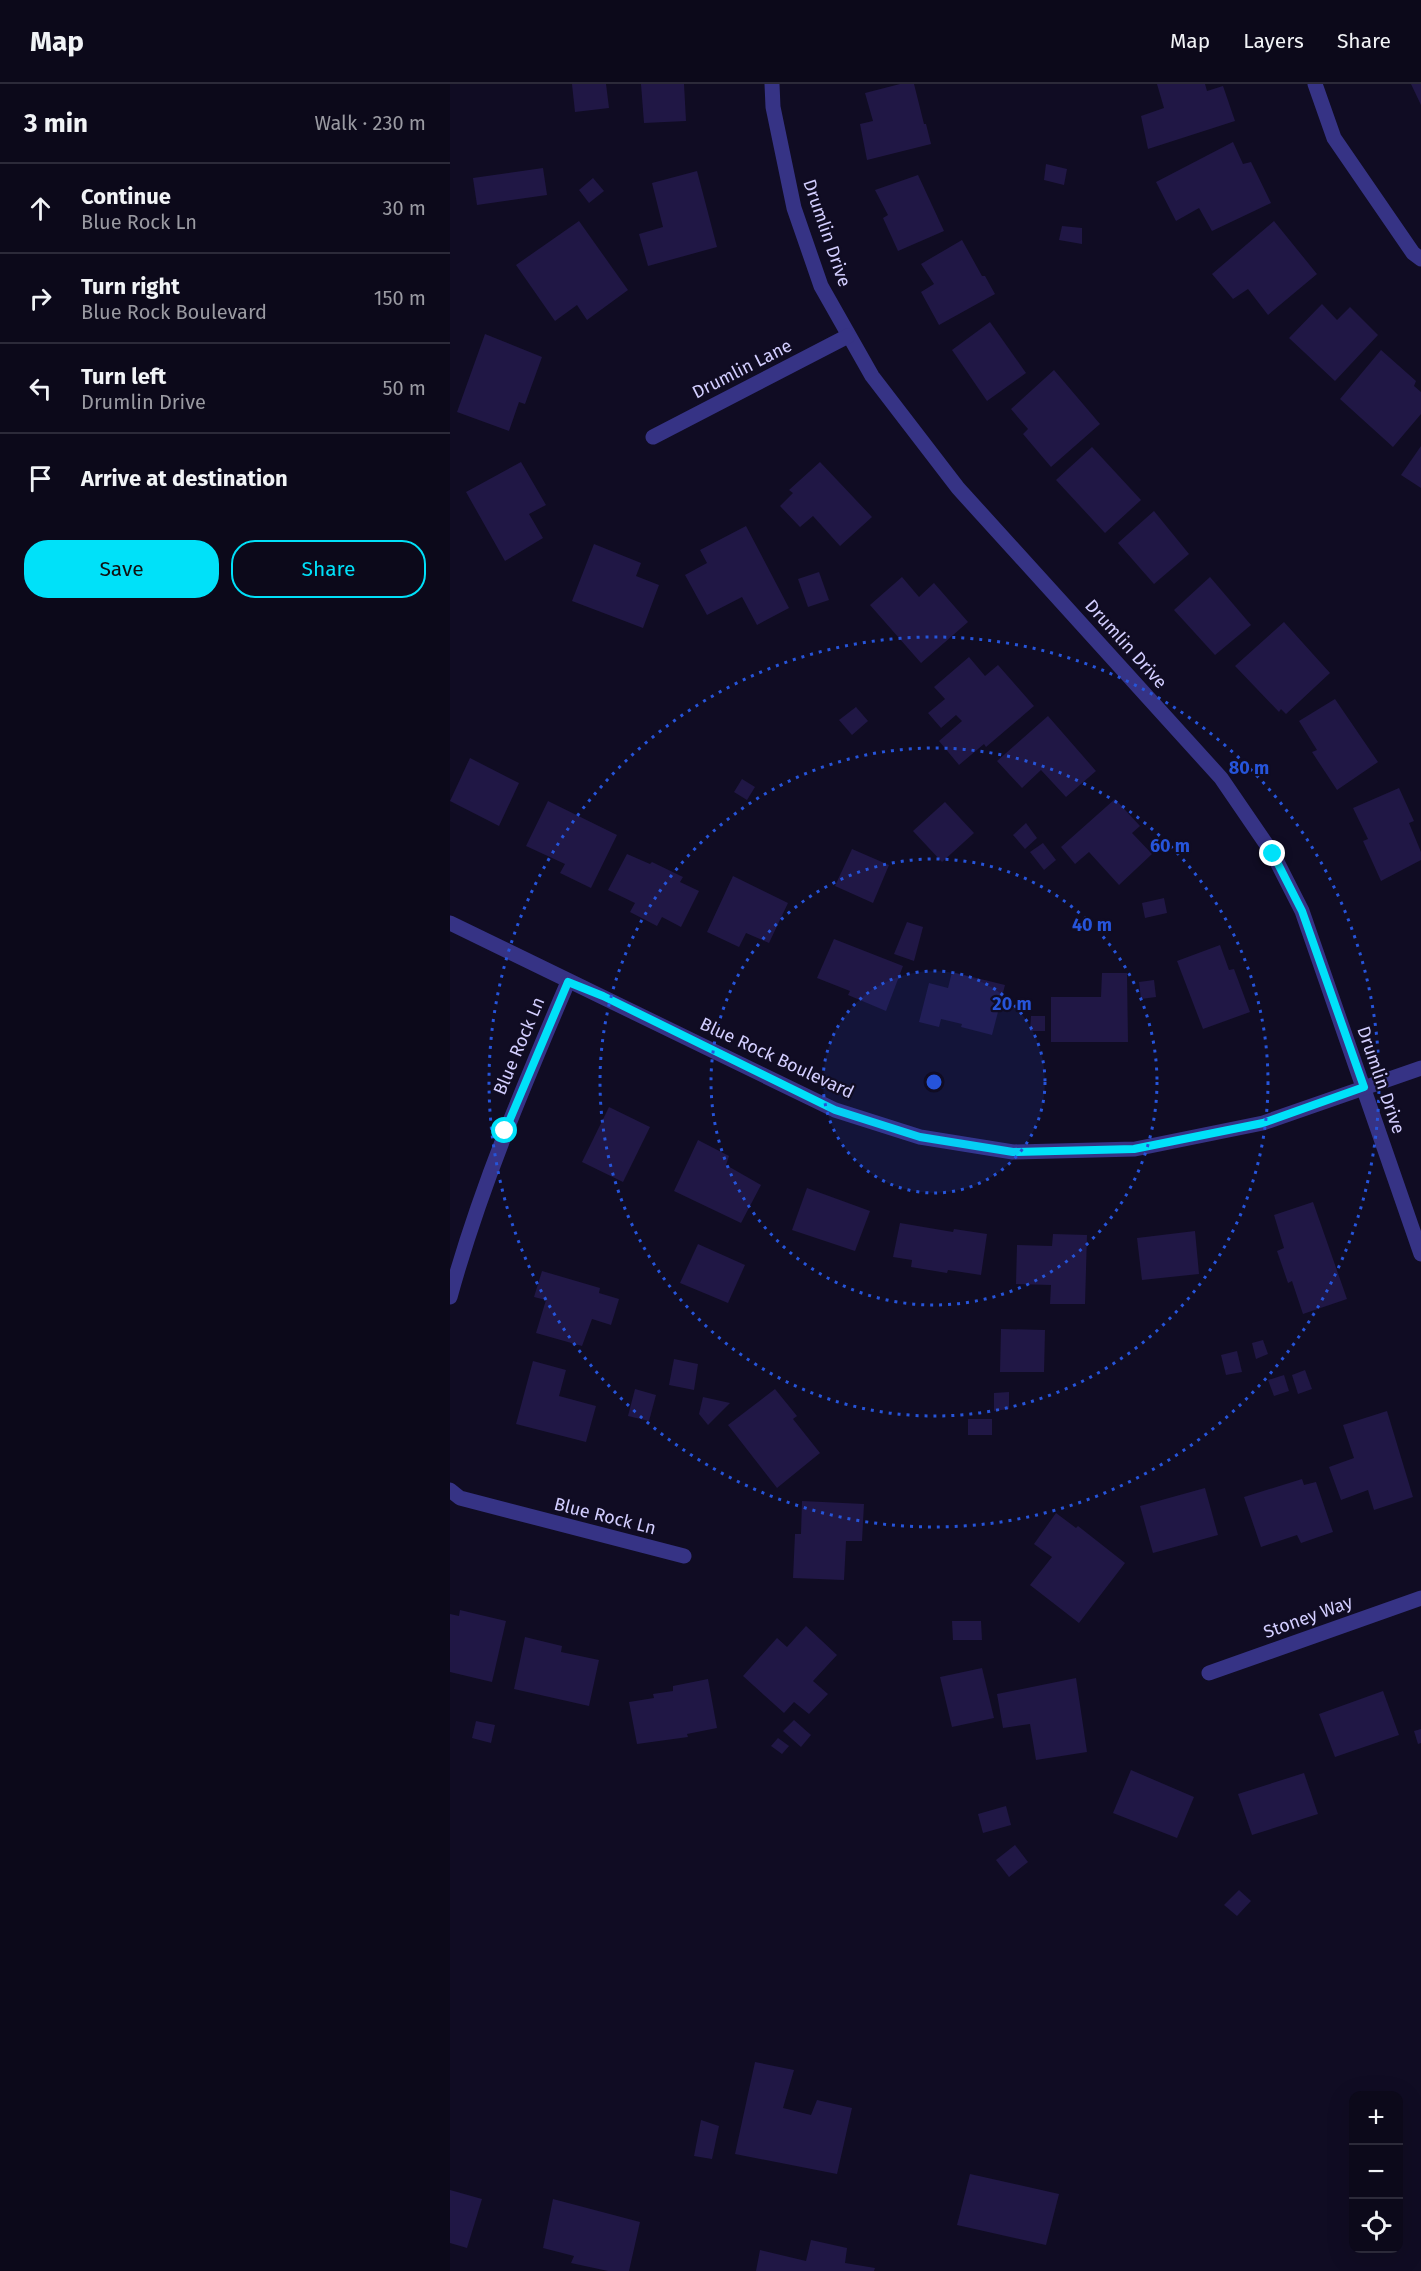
<!DOCTYPE html>
<meta charset="utf-8">
<style>
body{margin:0;font-family:"Fira Sans",sans-serif;background:#151223;color:#f1f3f6}
.controls{position:absolute;right:18px;bottom:18px;display:grid;overflow:hidden;border-radius:12px;box-shadow:0 6px 24px #0002}
.controls button{width:54px;height:54px;display:grid;place-items:center;padding:0;border:0;border-bottom:2px solid #2c2a39;background:#0c091a;color:#f1f3f6;font:30px sans-serif}
.stop{position:absolute;width:18px;height:18px;margin:-14px;border:4px solid #00e1f9;border-radius:50%;background:#fff}
.stop.end{background:#00e1f9;border-color:#fff;box-shadow:0 2px 6px #0008}
.list{margin:0;padding:0;list-style:none}
h2{display:flex;justify-content:space-between;align-items:center;height:78px;margin:0;padding:0 24px;font-size:26px}
h2 small{font-size:20px;font-weight:400;color:#9a9aa2}
.list li{display:grid;grid-template-columns:39px 1fr auto;gap:18px;align-items:center;box-sizing:border-box;height:90px;padding:0 24px;border-top:2px solid #2c2a39}
.list b{display:block;font-size:22px;white-space:nowrap}
.list p{margin:0;font-size:20px;white-space:nowrap;color:#9a9aa2}
.list em{font-size:20px;font-style:normal;color:#9a9aa2}
.actions{display:flex;gap:12px;padding:18px 24px}
.actions a{flex:1;padding:14px 0;border:2px solid #00e1f9;border-radius:24px;text-align:center;font-size:21px;color:#00e1f9}
.actions .main{background:#00e1f9;color:#111}
.icon{flex:none;width:33px;height:33px;fill:none;stroke:currentColor;stroke-width:2;stroke-linecap:round;stroke-linejoin:round}
.map{position:relative;flex:none;width:971px;height:2187px;overflow:hidden}
header{display:flex;align-items:center;gap:36px;box-sizing:border-box;height:84px;padding:0 30px;background:#0c091a;border-bottom:2px solid #2c2a39}
header strong{font-size:28px}
nav{display:flex;gap:33px;margin-inline-start:auto;font-size:21px}
main{display:flex}
aside{flex:1;background:#0c091a}
.map>svg:first-child{display:block}
</style>
<header>
<strong>Map</strong>
<nav><a>Map</a><a>Layers</a><a>Share</a></nav>
</header>
<main>
<aside>
<h2>3 min<small>Walk · 230 m</small></h2>
<ul class="list">
<li><svg class="icon" aria-label="ahead" viewBox="0 0 24 24"><path d="M12 20V5M6 11l6-6 6 6"/></svg><div><b>Continue</b><p>Blue Rock Ln</p></div><em>30 m</em></li>
<li><svg class="icon" aria-label="right" viewBox="0 0 24 24"><path d="M7 20v-9h11M14 6l5 5-5 5"/></svg><div><b>Turn right</b><p>Blue Rock Boulevard</p></div><em>150 m</em></li>
<li><svg class="icon" aria-label="left" viewBox="0 0 24 24"><path d="M17 20v-9H6M10 6l-5 5 5 5"/></svg><div><b>Turn left</b><p>Drumlin Drive</p></div><em>50 m</em></li>
<li><svg class="icon" aria-label="arrive" viewBox="0 0 24 24"><path d="M6 21V4h12l-3 4 3 4H6"/></svg><div><b>Arrive at destination</b></div></li>
</ul>
<div class="actions"><a class="main">Save</a><a>Share</a></div>
</aside>
<div class="map">
<svg width="971" height="2187" viewBox="0 0 971 2187">
<rect width="100%" height="100%" fill="#100c23"/>
<!-- building -->
<g fill="#201745">
<path d="M122,0H156L159,24L125,28Z"/>
<path d="M191,0H234L236,37L194,39Z"/>
<path d="M450,0H464L474,40H476L481,60L417,76L410,40L423,37L415,9Z"/>
<path d="M707,0H755L757,7L773,2L785,37L698,65L691,32L714,24Z"/>
<path d="M961,0H971V21Z"/>
<path d="M783,58L793,80L801,78L821,119L762,147L749,124L726,137L706,98Z"/>
<path d="M596,80L617,85L614,101L594,96Z"/>
<path d="M93,84L97,111L27,121L23,94Z"/>
<path d="M247,87L267,163L198,182L189,150L213,143L202,99Z"/>
<path d="M468,91L494,147L448,167L433,134L438,131L425,106Z"/>
<path d="M143,94L154,107L139,119L129,106Z"/>
<path d="M129,137L178,206L137,236L127,221L105,237L66,181Z"/>
<path d="M824,137L867,190L818,231L798,205L783,215L762,190Z"/>
<path d="M612,142L632,144V160L609,156Z"/>
<path d="M512,156L532,192H535L545,210L489,241L471,208L484,200L471,180Z"/>
<path d="M872,220L887,236L900,223L928,251L885,297L839,254Z"/>
<path d="M540,238L576,289L537,317L502,266Z"/>
<path d="M35,250L92,273L75,320L69,318L59,347L7,328Z"/>
<path d="M931,266L966,297L964,302L971,308V330L943,363L890,315Z"/>
<path d="M604,286L650,340L601,383L573,350L578,345L561,325Z"/>
<path d="M971,362V404L951,391Z"/>
<path d="M642,363L691,416L655,449L606,396Z"/>
<path d="M71,378L96,421L79,430L93,454L55,477L16,408Z"/>
<path d="M370,378L422,433L390,462L363,432L350,443L330,422L343,409L339,406Z"/>
<path d="M704,427L739,470L704,500L668,459Z"/>
<path d="M296,442L339,524L307,541L292,513L257,531L235,491L257,479L250,466Z"/>
<path d="M144,460L191,479L186,492L209,501L193,544L122,517Z"/>
<path d="M369,488L379,516L358,523L348,495Z"/>
<path d="M452,493L469,513L484,499L518,538L471,579L420,521Z"/>
<path d="M760,493L801,541L765,571L724,526Z"/>
<path d="M834,538L880,589L836,630L831,625L829,628L785,582Z"/>
<path d="M519,573L535,592L548,581L584,622L536,663L534,660L509,681L489,657L512,637L506,631L491,644L478,629L495,615L484,603Z"/>
<path d="M885,615L928,678L887,706L862,668L867,666L849,637Z"/>
<path d="M406,623L418,637L402,651L389,636Z"/>
<path d="M598,632L646,687L616,713L591,686L572,704L547,677Z"/>
<path d="M20,674L69,699L49,742L0,717Z"/>
<path d="M292,695L305,703L297,716L284,708Z"/>
<path d="M949,704L964,737L959,739L971,768V776L931,797L913,757L918,755L903,724Z"/>
<path d="M665,715L690,742L682,749L702,770L669,801L639,768L625,780L611,763Z"/>
<path d="M98,717L167,751L141,804L110,789L115,780L76,762Z"/>
<path d="M495,718L524,749L492,778L463,747Z"/>
<path d="M576,739L587,754L575,765L563,751Z"/>
<path d="M593,759L606,776L594,786L580,768Z"/>
<path d="M402,765L439,781L423,819L385,802Z"/>
<path d="M177,770L200,780L202,778L233,793L230,798L249,807L231,843L212,833L207,842L180,828L185,819L158,806Z"/>
<path d="M283,792L338,819L319,859L296,849L289,863L257,848Z"/>
<path d="M714,814L717,829L695,834L692,819Z"/>
<path d="M457,838L473,843L464,877L444,870Z"/>
<path d="M384,855L453,882L436,927L398,911L400,907L367,894Z"/>
<path d="M770,861L779,886L784,885L800,928L753,945L727,877Z"/>
<path d="M502,888L555,901L542,951L511,943L512,940L491,935L489,943L469,938L479,899L498,904Z"/>
<path d="M652,889H677L678,958H601V913H651Z"/>
<path d="M704,896L706,913L691,915L689,898Z"/>
<path d="M581,932H595V947H580Z"/>
<path d="M159,1023L200,1043L173,1098L132,1078Z"/>
<path d="M248,1056L279,1072L276,1081L311,1101L291,1139L224,1107Z"/>
<path d="M357,1104L420,1127L405,1167L342,1146Z"/>
<path d="M863,1118L897,1215L853,1230L842,1197L838,1199L827,1167L834,1164L824,1131Z"/>
<path d="M450,1139L503,1148L504,1145L537,1150L531,1191L498,1186L497,1189L461,1183L462,1176L443,1173Z"/>
<path d="M745,1147L749,1190L692,1196L687,1154Z"/>
<path d="M603,1150L637,1151L635,1220H600L601,1201L566,1200L567,1161L602,1162Z"/>
<path d="M248,1160L295,1181L278,1219L230,1199Z"/>
<path d="M92,1187L150,1204L149,1209L169,1215L161,1241L142,1235L132,1262L86,1249L96,1216L84,1213Z"/>
<path d="M551,1245L595,1246L594,1288H550Z"/>
<path d="M813,1256L818,1270L806,1275L802,1259Z"/>
<path d="M787,1267L792,1288L776,1291L771,1271Z"/>
<path d="M224,1275L248,1280L244,1306L219,1301Z"/>
<path d="M83,1277L116,1286L109,1312L146,1322L136,1358L66,1340Z"/>
<path d="M855,1286L862,1305L848,1310L842,1291Z"/>
<path d="M834,1291L839,1307L824,1312L818,1296Z"/>
<path d="M185,1305L206,1311L199,1337L178,1332Z"/>
<path d="M325,1305L347,1332L343,1335L370,1369L327,1404L278,1341Z"/>
<path d="M559,1308V1325L544,1327V1309Z"/>
<path d="M253,1313L280,1319L258,1341L249,1330Z"/>
<path d="M937,1327L963,1413L924,1426L918,1406L891,1416L879,1383L904,1374L893,1341Z"/>
<rect x="518" y="1335" width="24" height="16"/>
<path d="M852,1395L854,1401L866,1398L883,1448L851,1459L847,1451L811,1463L794,1413Z"/>
<path d="M755,1404L768,1451L703,1469L690,1422Z"/>
<path d="M352,1417L414,1420L412,1457H396L394,1496L343,1494L345,1450H351Z"/>
<path d="M606,1429L626,1444L628,1442L675,1479L629,1539L580,1501L602,1473L584,1460Z"/>
<path d="M10,1526L56,1537L42,1598L0,1588V1530L9,1532Z"/>
<path d="M502,1537H531L532,1556H503Z"/>
<path d="M356,1542L387,1571L363,1597L378,1610L359,1630L344,1618L334,1629L293,1592L327,1554L337,1563Z"/>
<path d="M75,1553L112,1562L111,1568L149,1576L139,1622L64,1605Z"/>
<path d="M532,1584L544,1634L502,1643L490,1593Z"/>
<path d="M626,1594L637,1668L586,1676L580,1640L553,1644L547,1610Z"/>
<path d="M258,1595L267,1644L237,1650L238,1653L187,1660L179,1618L204,1614L203,1610L223,1607V1602Z"/>
<path d="M933,1607L949,1651L885,1673L869,1630Z"/>
<path d="M344,1636L361,1651L351,1663L333,1647Z"/>
<path d="M26,1637L45,1641L41,1659L22,1654Z"/>
<path d="M971,1645V1659L968,1660L964,1647Z"/>
<path d="M328,1654L339,1662L332,1670L321,1662Z"/>
<path d="M681,1686L744,1713L727,1754L663,1729Z"/>
<path d="M854,1689L868,1730L802,1751L788,1710Z"/>
<path d="M556,1722L561,1741L533,1749L528,1730Z"/>
<path d="M565,1761L578,1778L559,1793L546,1776Z"/>
<path d="M789,1806L801,1817L787,1832L774,1821Z"/>
<path d="M305,1978L344,1986L333,2024L361,2031L367,2016L402,2024L387,2090L285,2070Z"/>
<path d="M251,2036L269,2042L262,2075L244,2072Z"/>
<path d="M520,2090L609,2110L596,2161L507,2141Z"/>
<path d="M0,2106L32,2115L17,2164L0,2159Z"/>
<path d="M103,2115L190,2138L179,2187H158L121,2179L124,2172L93,2164Z"/>
<path d="M361,2156L397,2164L395,2179L425,2184L424,2187H306L310,2166L356,2177Z"/>
</g>
<g fill="none" stroke-linecap="round" stroke-linejoin="round">
<!-- minor -->
<g stroke="#363385" stroke-width="15">
<path d="M322,0L323,23L344,124L371,202L422,292L508,404L771,694L823,770L852,827L971,1170"/>
<path d="M865,0L884,54L963,169L971,175"/>
<path d="M203,353L398,252"/>
<path d="M0,839L385,1026L470,1053L563,1068L685,1065L813,1039L971,984"/>
<path d="M0,1213C30,1104 74,1001 118,898"/>
<path d="M0,1406L10,1414L234,1472"/>
<path d="M759,1589L971,1514"/>
</g>
</g>
<g fill="none" stroke-linecap="round" stroke-linejoin="round">
<!-- route -->
<path stroke="#00e1f9" stroke-width="8" d="M55,1047L118,898L153,912L385,1026L470,1053L563,1068L684,1065L813,1039L914,1003L852,827L823,770"/>
</g>
<!-- distance rings -->
<circle cx="484" cy="998" r="111" fill="#2654da" fill-opacity=".12"/>
<g fill="none" stroke="#2654da" stroke-width="3" stroke-dasharray="3 6">
<circle cx="484" cy="998" r="111"/>
<circle cx="484" cy="998" r="223"/>
<circle cx="484" cy="998" r="334"/>
<circle cx="484" cy="998" r="445"/>
</g>
<g text-anchor="middle" dominant-baseline="central" stroke-width="4.5" stroke-linejoin="round" paint-order="stroke">
<!-- street labels -->
<g font-size="18" fill="#d3ceff" stroke="#100c23">
<text transform="translate(377 149) rotate(71)">Drumlin Drive</text>
<text transform="translate(292 285) rotate(-27)">Drumlin Lane</text>
<text transform="translate(676 560) rotate(48)">Drumlin Drive</text>
<text transform="translate(69 962) rotate(-67)">Blue Rock Ln</text>
<text transform="translate(327 974) rotate(25)">Blue Rock Boulevard</text>
<text transform="translate(931 996) rotate(71)">Drumlin Drive</text>
<text transform="translate(155 1432) rotate(14)">Blue Rock Ln</text>
<text transform="translate(858 1533) rotate(-20)">Stoney Way</text>
</g>
</g>
<circle cx="484" cy="998" r="9" fill="#2654da" stroke="#100c23" stroke-width="3"/>
<g font-size="18" text-anchor="middle" font-weight="bold" fill="#2654da" stroke="#100c23" stroke-width="4.5" stroke-linejoin="round" paint-order="stroke">
<text x="799" y="690">80 m</text>
<text x="720" y="768">60 m</text>
<text x="642" y="847">40 m</text>
<text x="562" y="926">20 m</text>
</g>
</svg>
<div class="controls">
<button>+</button>
<button>−</button>
<button><svg class="icon" aria-label="locate" viewBox="0 0 24 24"><circle cx="12" cy="12" r="6"/><path d="M12 2v4M12 18v4M2 12h4M18 12h4"/></svg></button>
</div>
<div class="stop" style="left:55px;top:1047px"></div>
<div class="stop end" style="left:823px;top:770px"></div>
</div>
</main>
